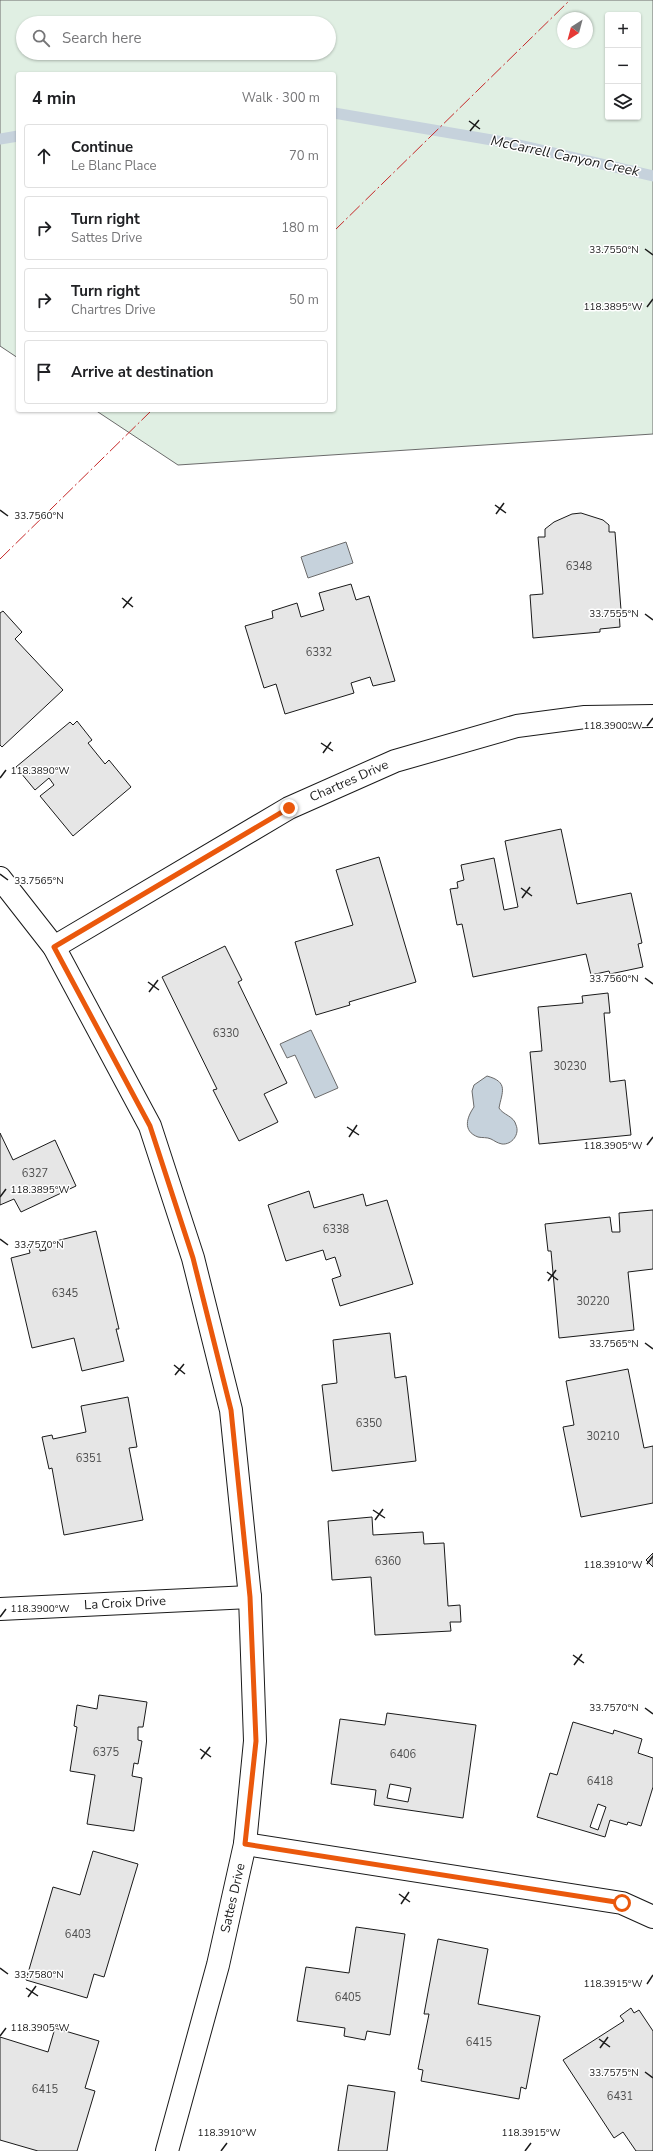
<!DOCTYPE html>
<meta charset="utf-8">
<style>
body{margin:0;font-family:"Nunito Sans",sans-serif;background:#f2f2f2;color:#202124}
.controls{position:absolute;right:12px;top:12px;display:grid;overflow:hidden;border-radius:4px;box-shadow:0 1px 3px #0004}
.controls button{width:36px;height:36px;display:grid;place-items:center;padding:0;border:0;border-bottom:1px solid #e0e0e0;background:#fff;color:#202124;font:20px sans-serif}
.compass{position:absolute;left:557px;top:12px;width:36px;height:36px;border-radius:50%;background:#fff;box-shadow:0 1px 3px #0004;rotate:216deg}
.stop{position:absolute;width:12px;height:12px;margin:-9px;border:3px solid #ea580c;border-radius:50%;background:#fff}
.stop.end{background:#ea580c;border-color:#fff;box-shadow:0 1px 4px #0008}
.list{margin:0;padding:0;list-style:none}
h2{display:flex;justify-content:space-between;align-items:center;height:52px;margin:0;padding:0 16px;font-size:17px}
h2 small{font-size:13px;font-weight:400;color:#757577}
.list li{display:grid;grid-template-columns:26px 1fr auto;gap:12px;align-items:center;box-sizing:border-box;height:64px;margin:0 8px 8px;padding:0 8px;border:1px solid #e0e0e0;border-radius:4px}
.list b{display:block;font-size:15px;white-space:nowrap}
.list p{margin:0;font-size:13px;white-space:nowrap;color:#757577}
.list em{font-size:13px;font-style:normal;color:#757577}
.icon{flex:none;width:22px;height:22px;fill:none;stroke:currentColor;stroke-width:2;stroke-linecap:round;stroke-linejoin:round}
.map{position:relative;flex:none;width:653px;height:2151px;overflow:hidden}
.search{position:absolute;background:#fff;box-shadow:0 1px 3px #0004;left:16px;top:16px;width:320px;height:44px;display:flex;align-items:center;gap:10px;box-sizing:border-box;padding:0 14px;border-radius:22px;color:#757577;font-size:15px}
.panel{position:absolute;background:#fff;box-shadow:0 1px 3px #0004;left:16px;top:72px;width:320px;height:340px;border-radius:4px}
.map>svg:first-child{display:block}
</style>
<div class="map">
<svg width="653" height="2151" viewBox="0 0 653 2151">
<rect width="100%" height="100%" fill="#fff"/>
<!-- green -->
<path fill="#e0efe3" stroke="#6a6a6a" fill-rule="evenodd" d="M0,0H653V434L178,465L95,410H334V74H18V358L0,346ZM608,15H638V117H608ZM563,18H587V42H563ZM23,23H329V53H23Z"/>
<!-- water -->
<g fill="#c6d2dc" stroke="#6a6a6a">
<path d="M346,542L353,563L308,578L301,557Z"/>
<path d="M311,1030L338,1088L315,1098L295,1055L287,1058L280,1044Z"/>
<path d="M487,1076C509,1082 502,1092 499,1108C503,1115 514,1116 516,1125C520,1134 512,1145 502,1144C497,1143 495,1141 491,1139C487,1137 482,1138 478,1137C462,1131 467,1117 474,1107L472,1091L474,1085Z"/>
</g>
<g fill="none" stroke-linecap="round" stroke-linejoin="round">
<!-- stream -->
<g stroke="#c6d2dc" stroke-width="11">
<path d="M334,113L515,144L653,176"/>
<path d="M0,139L18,136"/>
</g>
</g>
<!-- building -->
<g fill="#e6e6e6" stroke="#1a1a1a" fill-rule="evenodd">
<path d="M581,513L603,520L609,525V532H615L621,610H619L620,627L600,629V632L533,638L530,595L543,594L538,537H545V529L554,522L572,514Z"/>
<path d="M351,584L356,600L369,596L395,681L373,686L370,677L351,683L354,693L285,714L276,684L264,688L245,626L273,618L272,611L297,603L301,617L324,610L319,593Z"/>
<path d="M3,611L22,632L15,639L63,690L2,747L0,745V613Z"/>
<path d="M77,721L92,740L88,743L105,764L109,760L131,787L73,836L40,796L54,785L49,778L35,790L16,767L70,722L73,725Z"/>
<path d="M561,829L577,904L631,893L642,943L638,944L643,967L610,974L609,971L591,975L586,954L473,977L462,924L457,925L450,889L458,888L457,882L464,880L461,865L494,858L504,910L518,907L505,841Z"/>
<path d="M379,857L416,982L349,1002L350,1005L316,1015L295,942L353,925L336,870Z"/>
<path d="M225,946L242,980L238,982L287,1083L264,1094L278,1122L239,1141L213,1090L217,1089L162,977Z"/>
<path d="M608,993L610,1013H604L610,1082L625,1080L631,1135L539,1144L530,1052L542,1051L538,1007L583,1003L582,996Z"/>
<path d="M0,1133L13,1160L55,1140L76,1186L21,1212L14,1199L0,1205Z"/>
<path d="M309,1191L314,1208L363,1194L366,1206L387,1200L413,1284L340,1306L332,1279L341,1276L335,1257L326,1260L323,1250L286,1261L268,1205Z"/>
<path d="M653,1210V1269L628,1272L634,1330L559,1338L551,1251H548L545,1224L610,1217L612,1232H620L619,1213Z"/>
<path d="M96,1231L119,1329H116L124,1361L82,1371L74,1338L32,1348L11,1258L30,1253L28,1245L39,1242L40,1251L46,1250L44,1244Z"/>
<path d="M390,1333L395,1378L406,1376L416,1461L332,1471L322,1385L337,1383L333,1340Z"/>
<path d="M628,1369L644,1448L653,1446V1503L581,1517L563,1427L574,1425L566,1381Z"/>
<path d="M128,1397L137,1447L129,1448L143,1520L64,1535L52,1468L49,1469L42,1437L52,1435L53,1439L86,1432L81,1406Z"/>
<path d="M372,1517L373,1535L423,1532L424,1544L444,1543L448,1606L460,1605L461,1622H450L451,1631L375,1635L371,1577L332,1580L328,1521Z"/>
<path d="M653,1553V1567L646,1560Z"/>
<path d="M99,1695L147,1702L143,1727H138V1740L142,1741L138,1764L134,1763L132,1776L142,1778L134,1831L87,1824L95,1775L70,1771L77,1727L74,1726L77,1705L97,1709Z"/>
<path d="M387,1713L476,1725L463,1818L374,1805L376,1790L331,1784L340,1719L385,1725ZM390,1784L411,1788L408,1802L387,1798Z"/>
<path d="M573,1722L613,1734L614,1730L642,1739L638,1753L653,1758V1787L641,1826L628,1822L627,1825L610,1820L605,1837L537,1817L550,1773L557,1775ZM598,1804L606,1807L598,1830L590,1827Z"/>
<path d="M93,1851L138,1864L104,1977L94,1974L87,1998L26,1980L53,1887L80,1895Z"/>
<path d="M356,1927L405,1934L390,2035L367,2031L365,2040L344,2036L345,2028L297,2021L306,1967L349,1973Z"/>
<path d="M438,1939L488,1949L478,2004L540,2016L526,2089L521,2087L519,2099L421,2081L423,2070L418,2069L429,2014H424Z"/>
<path d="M631,2008L634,2013L639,2010L653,2031V2151H636L623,2132L614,2138L563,2060L624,2021L620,2016Z"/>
<path d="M55,2028L99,2041L85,2088L95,2091L77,2151H38L0,2140V2037L48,2052Z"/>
<path d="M348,2085L395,2092L387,2151H338Z"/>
</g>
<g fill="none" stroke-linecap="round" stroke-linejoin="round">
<defs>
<g id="street">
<path d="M0,878L54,947L150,1126L193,1258L231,1410L250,1597L255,1741L245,1844L218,1965L167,2151"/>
<path d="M54,947L289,808L395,761L517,726L585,717L653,716"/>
<path d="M0,1609L250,1597"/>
<path d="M245,1844L622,1903L653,1917"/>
</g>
</defs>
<!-- street casing -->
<use href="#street" stroke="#1a1a1a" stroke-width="24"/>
<!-- street -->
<use href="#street" stroke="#fff" stroke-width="22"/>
<!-- power -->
<g stroke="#c62828" stroke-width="1" stroke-dasharray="14 3 2 3" stroke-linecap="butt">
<path d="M334,231L570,0"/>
<path d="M0,559L152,410"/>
</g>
</g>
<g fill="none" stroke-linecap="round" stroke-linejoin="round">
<!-- route -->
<path stroke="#ea580c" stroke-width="5" d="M289,808L54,947L150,1126L193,1258L231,1410L250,1597L256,1741L245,1844L622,1903"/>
</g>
<!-- ticks -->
<path fill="none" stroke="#1a1a1a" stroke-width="1.5" d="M469,121L480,129M470,131L479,120M645,249L653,255M647,307L653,299M495,505L506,513M0,510L8,516M496,514L504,503M122,598L133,607M123,608L132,597M645,614L653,620M647,726L653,718M321,743L333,751M323,753L331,742M0,778L6,770M0,874L8,880M521,888L532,896M522,898L530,887M645,978L653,984M148,982L159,990M149,992L158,980M347,1127L359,1135M349,1137L357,1125M647,1145L653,1137M0,1197L6,1189M0,1239L8,1245M547,1272L558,1280M548,1281L556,1270M645,1343L653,1349M174,1365L185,1374M175,1375L184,1364M373,1510L385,1518M375,1520L383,1509M647,1564L653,1556M0,1617L6,1609M573,1655L584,1663M574,1665L582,1654M645,1708L653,1714M200,1749L211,1757M201,1759L210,1747M399,1894L410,1902M401,1904L409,1892M0,1968L8,1974M647,1984L653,1975M26,1988L38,1996M28,1997L36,1986M0,2036L6,2028M599,2039L610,2047M600,2048L608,2037M645,2072L653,2078M221,2151L227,2143M525,2151L531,2143"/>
<g text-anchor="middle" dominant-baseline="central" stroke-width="3" stroke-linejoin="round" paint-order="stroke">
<!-- number labels -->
<g font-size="11" fill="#4d4d4d">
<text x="579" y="566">6348</text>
<text x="319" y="652">6332</text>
<text x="226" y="1033">6330</text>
<text x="570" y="1066">30230</text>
<text x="35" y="1173">6327</text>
<text x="336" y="1229">6338</text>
<text x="65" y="1293">6345</text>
<text x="593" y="1301">30220</text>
<text x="369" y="1423">6350</text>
<text x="603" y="1436">30210</text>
<text x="89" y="1458">6351</text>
<text x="388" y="1561">6360</text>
<text x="106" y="1752">6375</text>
<text x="403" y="1754">6406</text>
<text x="600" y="1781">6418</text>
<text x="78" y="1934">6403</text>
<text x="348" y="1997">6405</text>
<text x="479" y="2042">6415</text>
<text x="45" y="2089">6415</text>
<text x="620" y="2096">6431</text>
</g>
<!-- street labels -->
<g font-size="13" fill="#1a1a1a" stroke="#fff">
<text transform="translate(349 781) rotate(-24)">Chartres Drive</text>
<text transform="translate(125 1603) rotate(-3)">La Croix Drive</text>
<text transform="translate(233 1898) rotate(-77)">Sattes Drive</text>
</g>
<!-- water labels -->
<g font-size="14" font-style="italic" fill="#1a1a1a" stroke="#fff">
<text transform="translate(565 156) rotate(12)">McCarrell Canyon Creek</text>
</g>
</g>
<g font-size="10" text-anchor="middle" fill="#1a1a1a" stroke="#fff" stroke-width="3" stroke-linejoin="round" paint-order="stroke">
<text x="614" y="253">33.7550°N</text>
<text x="613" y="310">118.3895°W</text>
<text x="39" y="519">33.7560°N</text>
<text x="614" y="617">33.7555°N</text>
<text x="613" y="729">118.3900°W</text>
<text x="40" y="774">118.3890°W</text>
<text x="39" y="884">33.7565°N</text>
<text x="614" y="982">33.7560°N</text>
<text x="613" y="1149">118.3905°W</text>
<text x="40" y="1193">118.3895°W</text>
<text x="39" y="1248">33.7570°N</text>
<text x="614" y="1347">33.7565°N</text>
<text x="613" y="1568">118.3910°W</text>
<text x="40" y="1612">118.3900°W</text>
<text x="614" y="1711">33.7570°N</text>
<text x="39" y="1978">33.7580°N</text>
<text x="613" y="1987">118.3915°W</text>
<text x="40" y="2031">118.3905°W</text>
<text x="614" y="2076">33.7575°N</text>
<text x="227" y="2136">118.3910°W</text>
<text x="531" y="2136">118.3915°W</text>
</g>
</svg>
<div class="controls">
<button>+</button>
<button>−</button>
<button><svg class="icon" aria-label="layers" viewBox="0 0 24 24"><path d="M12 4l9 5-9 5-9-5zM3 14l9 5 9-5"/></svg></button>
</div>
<svg class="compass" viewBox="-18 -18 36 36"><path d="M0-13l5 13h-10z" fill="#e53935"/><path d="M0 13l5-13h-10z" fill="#757577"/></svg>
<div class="stop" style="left:622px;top:1903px"></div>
<div class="stop end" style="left:289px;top:808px"></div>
<div class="search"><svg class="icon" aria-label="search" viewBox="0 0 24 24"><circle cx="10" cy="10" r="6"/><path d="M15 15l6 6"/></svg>Search here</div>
<section class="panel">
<h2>4 min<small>Walk · 300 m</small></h2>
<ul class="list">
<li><svg class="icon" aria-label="ahead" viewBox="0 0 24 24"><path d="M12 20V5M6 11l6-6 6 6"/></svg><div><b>Continue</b><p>Le Blanc Place</p></div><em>70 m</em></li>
<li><svg class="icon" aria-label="right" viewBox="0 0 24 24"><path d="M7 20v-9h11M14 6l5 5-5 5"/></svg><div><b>Turn right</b><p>Sattes Drive</p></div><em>180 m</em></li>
<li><svg class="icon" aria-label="right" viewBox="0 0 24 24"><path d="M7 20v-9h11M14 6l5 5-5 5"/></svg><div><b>Turn right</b><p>Chartres Drive</p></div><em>50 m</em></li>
<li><svg class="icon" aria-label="arrive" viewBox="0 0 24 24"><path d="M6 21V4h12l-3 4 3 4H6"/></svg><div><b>Arrive at destination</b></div></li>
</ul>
</section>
</div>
